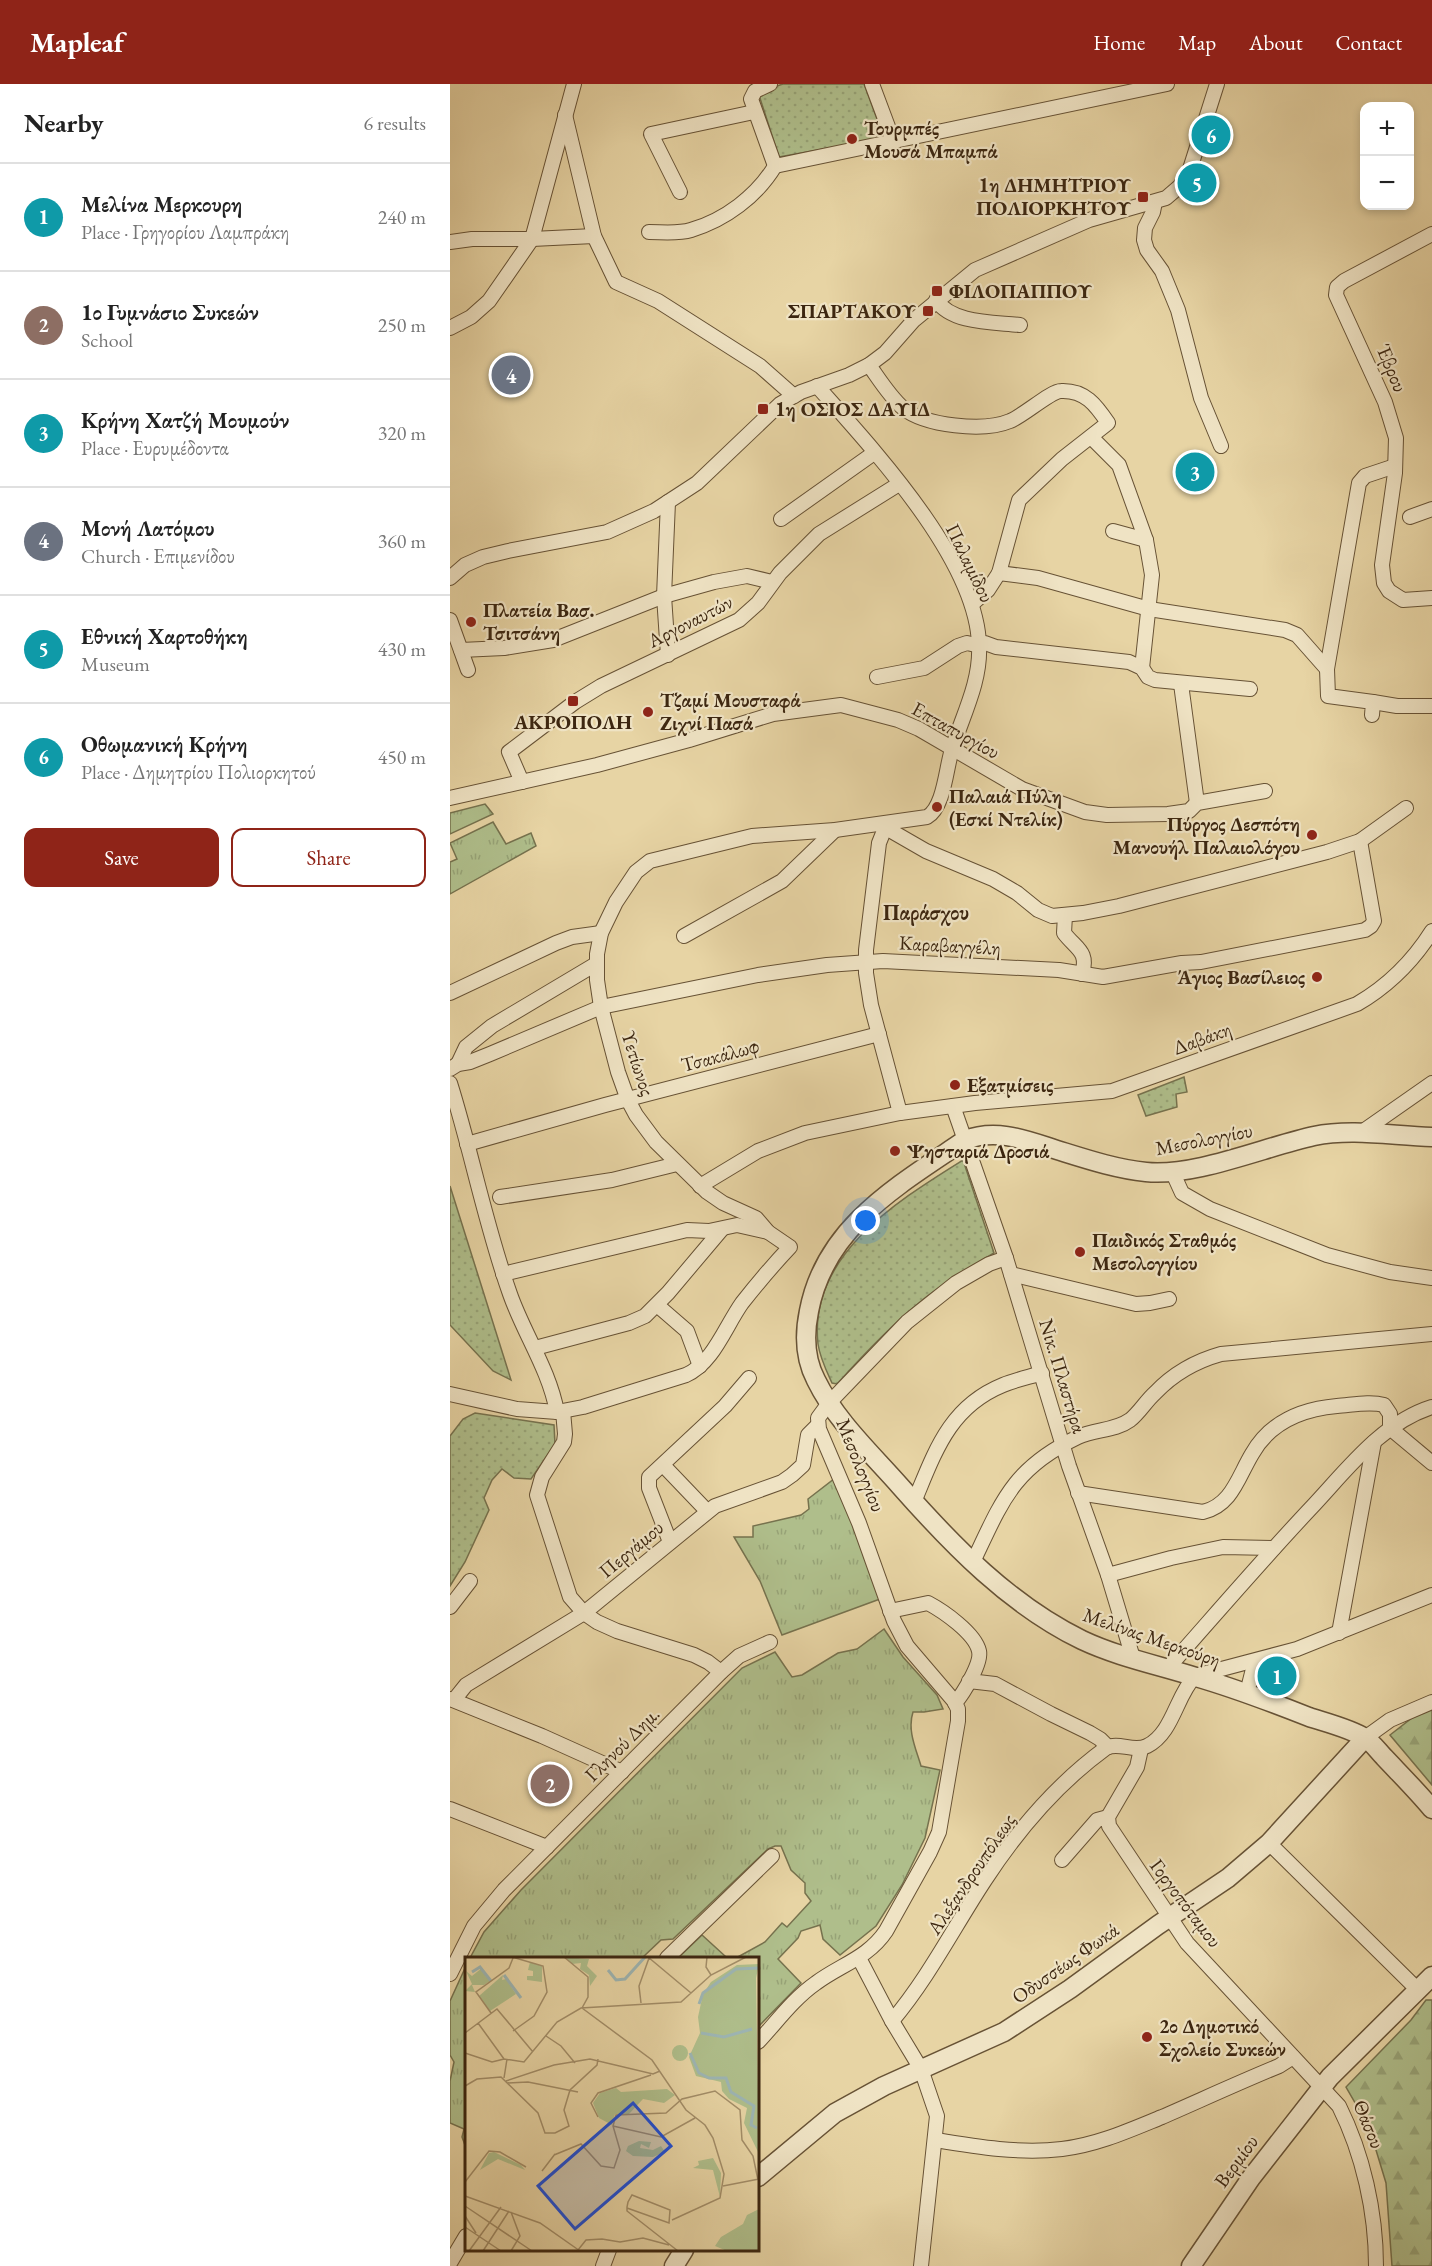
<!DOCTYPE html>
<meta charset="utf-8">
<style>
body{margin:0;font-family:"EB Garamond",serif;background:#f2f2f2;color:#222}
.controls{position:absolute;right:18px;top:18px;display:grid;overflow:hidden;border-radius:12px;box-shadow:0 3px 9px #0003}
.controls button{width:54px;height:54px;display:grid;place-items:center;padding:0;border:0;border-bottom:2px solid #e0e0e0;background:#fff;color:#222;font:30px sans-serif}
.you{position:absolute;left:416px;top:1137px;width:21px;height:21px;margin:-15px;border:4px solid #fff;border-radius:50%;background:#1a73e8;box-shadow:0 0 0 9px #1a73e833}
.badge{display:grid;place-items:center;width:39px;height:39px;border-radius:50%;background:#8f2418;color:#fff;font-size:20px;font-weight:700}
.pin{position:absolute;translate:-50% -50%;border:3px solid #fff;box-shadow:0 2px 6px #0006}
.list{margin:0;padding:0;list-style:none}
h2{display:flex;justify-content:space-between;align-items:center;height:78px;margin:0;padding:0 24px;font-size:26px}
h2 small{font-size:20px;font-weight:400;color:#767676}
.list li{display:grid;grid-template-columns:39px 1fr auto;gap:18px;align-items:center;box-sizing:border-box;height:108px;padding:0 24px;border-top:2px solid #e0e0e0}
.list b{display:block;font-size:22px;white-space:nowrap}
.list p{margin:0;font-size:20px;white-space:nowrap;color:#767676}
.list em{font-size:20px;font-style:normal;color:#767676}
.actions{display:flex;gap:12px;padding:18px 24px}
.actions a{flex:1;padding:14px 0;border:2px solid #8f2418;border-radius:12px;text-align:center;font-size:21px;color:#8f2418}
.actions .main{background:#8f2418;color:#fff}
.map{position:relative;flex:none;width:982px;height:2182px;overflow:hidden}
header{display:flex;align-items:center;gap:36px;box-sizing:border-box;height:84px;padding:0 30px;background:#8f2418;color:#fff}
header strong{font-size:28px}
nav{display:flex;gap:33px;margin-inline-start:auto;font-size:21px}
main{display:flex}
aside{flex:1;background:#fff}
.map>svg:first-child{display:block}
</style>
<header>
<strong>Mapleaf</strong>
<nav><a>Home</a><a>Map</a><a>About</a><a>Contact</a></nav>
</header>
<main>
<aside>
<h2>Nearby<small>6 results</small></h2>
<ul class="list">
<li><span class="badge" style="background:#0f9aa8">1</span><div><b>Μελίνα Μερκουρη</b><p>Place · Γρηγορίου Λαμπράκη</p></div><em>240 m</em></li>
<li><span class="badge" style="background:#8d6e63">2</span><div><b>1ο Γυμνάσιο Συκεών</b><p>School</p></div><em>250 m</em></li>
<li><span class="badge" style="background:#0f9aa8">3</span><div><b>Κρήνη Χατζή Μουμούν</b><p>Place · Ευρυμέδοντα</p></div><em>320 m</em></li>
<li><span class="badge" style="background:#6b7280">4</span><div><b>Μονή Λατόμου</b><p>Church · Επιμενίδου</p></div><em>360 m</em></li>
<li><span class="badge" style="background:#0f9aa8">5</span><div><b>Εθνική Χαρτοθήκη</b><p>Museum</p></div><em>430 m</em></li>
<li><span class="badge" style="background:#0f9aa8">6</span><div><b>Οθωμανική Κρήνη</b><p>Place · Δημητρίου Πολιορκητού</p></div><em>450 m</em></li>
</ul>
<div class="actions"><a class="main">Save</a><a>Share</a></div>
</aside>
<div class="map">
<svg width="982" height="2182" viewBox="0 0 982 2182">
<defs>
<pattern id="grass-tufts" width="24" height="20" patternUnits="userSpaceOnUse" patternTransform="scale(1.5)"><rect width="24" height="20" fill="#afbe8b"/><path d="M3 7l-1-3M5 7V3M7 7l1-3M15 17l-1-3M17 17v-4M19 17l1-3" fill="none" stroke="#97a377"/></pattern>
<pattern id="forest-firs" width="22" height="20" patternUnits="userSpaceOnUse" patternTransform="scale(1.5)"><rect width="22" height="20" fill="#afbe8b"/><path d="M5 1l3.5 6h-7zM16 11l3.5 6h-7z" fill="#97a377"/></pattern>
<pattern id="park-dots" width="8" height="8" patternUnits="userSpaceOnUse" patternTransform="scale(1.5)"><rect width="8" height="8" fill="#afbe8b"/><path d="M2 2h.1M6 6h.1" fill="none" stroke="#97a377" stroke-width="1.8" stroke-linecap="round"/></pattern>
</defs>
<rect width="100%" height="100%" fill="#e7d4a4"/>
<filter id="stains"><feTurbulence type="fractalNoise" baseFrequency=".00333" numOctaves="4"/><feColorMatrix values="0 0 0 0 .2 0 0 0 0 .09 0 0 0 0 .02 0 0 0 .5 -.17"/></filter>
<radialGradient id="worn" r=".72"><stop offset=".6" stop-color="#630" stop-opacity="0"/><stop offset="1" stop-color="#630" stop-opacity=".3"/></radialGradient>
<!-- grass -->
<g fill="url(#grass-tufts)" stroke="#76724e" stroke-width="1.5">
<path d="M35,720L43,730L0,750V729Z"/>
<path d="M43,738L56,760L81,749L86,762L0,810V778L7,775L0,759Z"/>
<path d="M384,1395L402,1435L430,1515L332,1551L310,1497L284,1453H303V1442L351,1431L359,1425L358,1415Z"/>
<path d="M434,1545L453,1573L487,1611L493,1625L474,1628H463C457,1646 466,1665 471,1682L490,1686L475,1754L452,1801L426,1842L390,1871L373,1855L370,1841L351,1847L348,1854L328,1875L351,1899L308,1943V1874H286L315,1858L332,1839L337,1843L361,1817L355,1809V1799L341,1786L331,1762H325L318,1765L223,1855L211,1856L192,1874H20L34,1848L71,1806L292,1584L325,1568L342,1593L352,1591L388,1569L407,1565Z"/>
<path d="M252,1851L275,1872L277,1874H228Z"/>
<path d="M16,1882V2064L12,2053L14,2045L0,2039V1997L4,1978L0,1971V1917Z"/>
</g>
<!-- forest -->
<g fill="url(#forest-firs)" stroke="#76724e" stroke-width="1.5">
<path d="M982,1624V1701L940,1651L962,1634Z"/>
<path d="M976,1916H982V2182H942L936,2099L919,2043L896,2003L961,1936Z"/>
</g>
<!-- park -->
<g fill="url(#park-dots)" stroke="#76724e" stroke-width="1.5">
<path d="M333,0H414L434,54L329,73L308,8Z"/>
<path d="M734,993L737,1008L726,1010L727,1023L696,1032L688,1011Z"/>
<path d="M513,1076L544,1169C519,1184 493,1199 470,1218C440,1242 413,1271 387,1300L382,1299C376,1286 370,1274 368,1260C358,1171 449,1116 513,1076Z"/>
<path d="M0,1102L61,1296L43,1287L0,1241Z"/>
<path d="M25,1329L104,1341L105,1360L81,1395L64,1394L52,1385L42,1396L34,1414L39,1426L15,1478L0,1502V1352L13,1335Z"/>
</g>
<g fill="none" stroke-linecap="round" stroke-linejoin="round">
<defs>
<g id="minor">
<path d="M320,0L305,7L301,15L325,82"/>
<path d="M422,0L443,56"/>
<path d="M115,31L144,152L166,198L208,217L310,282L344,312"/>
<path d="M325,82L717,0"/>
<path d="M230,108L201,50L304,28"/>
<path d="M705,118L703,128L695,144L694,156L697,166L712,187L728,226L751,314L771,362"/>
<path d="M199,148C212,148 228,150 241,146C275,136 307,112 325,82"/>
<path d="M982,150L894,197L887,203L886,211L935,318L946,354L945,389L932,481L934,499L939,507L953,516L982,514"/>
<path d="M0,158L22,155H82L144,152"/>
<path d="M486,216C502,240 544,238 570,241"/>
<path d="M0,244L21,233L39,217L82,155L124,0"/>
<path d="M419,281C429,295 440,313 453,324C475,342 534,348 560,337C573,332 601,307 611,307C635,306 646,321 658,339L612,375L569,416L549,489L538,506L522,520"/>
<path d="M641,353L669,381L696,456L702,491L692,584"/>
<path d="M960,433L982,425"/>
<path d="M331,435L424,369"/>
<path d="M663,447L696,456"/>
<path d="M549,489L588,494L699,525L835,546L847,551L877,585"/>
<path d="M0,494L15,481L33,473L58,467L157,448L204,427L247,399L330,320L351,308L399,291L419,281L435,269L464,236L525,186L639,136L716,114L730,102L740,85L767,0"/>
<path d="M0,536L18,586"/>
<path d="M11,566L54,564L103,556L214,512L264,498L297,492L322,498"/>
<path d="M218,571L214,512L218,418"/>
<path d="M427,593L474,584L508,562L517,559L530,562L535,559L546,563L679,578L692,584L698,593L705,596L800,605"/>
<path d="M731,600L747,719"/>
<path d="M923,618L947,622H982"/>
<path d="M922,631L923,618L878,612L877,585L909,399L915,392L945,382"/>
<path d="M72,698L59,668L125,618L151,602L289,536L308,519L330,489L369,450L449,400"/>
<path d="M0,714L147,681L239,656L323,630L391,621L448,636L469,645L572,705L635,728L657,731L718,730L739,727L747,719L815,707"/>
<path d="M437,739L443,748L476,767L543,795L567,809L588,826L602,832L633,829L669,822L877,768L910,757L956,724"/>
<path d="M437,739L429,759L416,866V889L421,921L450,1029"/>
<path d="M615,831L614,849C626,865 639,867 632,890"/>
<path d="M234,852L332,797L385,746"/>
<path d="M0,909L106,859L122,853L151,849"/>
<path d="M8,980L16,963L42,942L146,880"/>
<path d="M0,985L8,980L20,978L40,970L151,923L308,891L377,881L433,877L609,886L653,893L732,879L751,878L915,846L921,842L924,837L910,757"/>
<path d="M0,999C22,1069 35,1140 60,1210C74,1250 99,1285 107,1328"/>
<path d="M503,1022L556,1174L619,1382L658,1491L683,1574"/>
<path d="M909,1050L982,999"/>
<path d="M17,1060L155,1021L429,950"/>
<path d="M722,1087L732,1109L760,1125L877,1171L940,1188L982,1194"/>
<path d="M250,1102L308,1067L355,1049L450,1029L525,1019L662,1007L907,920C938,902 963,877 982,847"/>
<path d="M50,1113L162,1096L227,1080"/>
<path d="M53,1190L237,1146L259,1147L287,1141L318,1148"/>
<path d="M561,1190L686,1220L700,1219L719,1215"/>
<path d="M207,1221L237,1247L250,1282"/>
<path d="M85,1264L179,1239L195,1232L218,1209L272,1145"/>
<path d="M0,1310L67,1325L107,1328L133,1323L236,1291C263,1279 275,1243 292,1219C307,1200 323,1181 340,1163L318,1148L306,1134L273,1119L257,1108L206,1058L186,1031L178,1016L168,988L151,923L147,896V870L151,849L166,818L186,788L200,777L302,752L385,746L477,733C495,723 496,681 503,662C514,629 531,596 529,561C527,476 422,364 367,302"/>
<path d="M113,1327L115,1350L114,1358L92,1393L87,1411L120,1513L134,1529L147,1538L167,1547L244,1571L258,1578L271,1588"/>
<path d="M213,1381L257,1427"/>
<path d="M628,1409L753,1428C782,1421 788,1393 802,1370C820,1338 853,1325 887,1322C902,1321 920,1317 934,1321L940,1330V1344L982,1379"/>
<path d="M464,1418C485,1368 499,1323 553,1301C565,1296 579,1293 592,1289"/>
<path d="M220,1458L199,1404V1393L275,1322L299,1294"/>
<path d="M523,1478C552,1417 563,1384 628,1353C645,1345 665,1347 680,1336C689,1329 696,1317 705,1309C723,1290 746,1277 771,1270L982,1250"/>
<path d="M658,1491L721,1474L773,1463L824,1464"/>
<path d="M0,1523L20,1497"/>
<path d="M440,1527L478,1519C493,1527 525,1549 529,1567C532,1579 513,1610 505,1619"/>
<path d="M889,1549L924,1358"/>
<path d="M718,1584C765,1531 812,1476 861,1424C896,1387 931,1339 982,1323"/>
<path d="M519,1597L545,1600L601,1630L640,1649L650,1655L658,1663"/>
<path d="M797,1609L805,1577"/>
<path d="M0,1615L92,1652L172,1688"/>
<path d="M4,1616L16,1601L134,1529L265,1422L332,1398L342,1391L353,1381L358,1351L368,1341"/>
<path d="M915,1654L940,1636L982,1618"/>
<path d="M691,1665L687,1683L658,1733L659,1742L737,1859L889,2022C913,2070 926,2128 926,2182"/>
<path d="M0,1725L97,1763"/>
<path d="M819,1759L968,1906"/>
<path d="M612,1776L647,1736L658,1733"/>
<path d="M217,1874L322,1772"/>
<path d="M409,1874L442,1937L471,1985L487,2032L471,2182"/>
<path d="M0,1890L24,1842L54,1806L271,1588L289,1572L320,1558"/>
<path d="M442,1937C479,1893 504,1843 535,1796C567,1747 608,1699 656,1664C669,1657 683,1669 697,1662C723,1649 726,1612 745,1592L847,1565L982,1511"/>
<path d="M308,1958C326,1939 343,1915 366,1899C390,1881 418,1874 436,1847L480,1768L489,1748L508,1637V1625L504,1617L457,1562L444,1537L409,1439L369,1345L368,1334L379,1319L457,1238L506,1199L539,1180L556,1174"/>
<path d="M486,2056C528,2063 570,2070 612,2065C647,2061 680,2046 712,2033C751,2016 790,1998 829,1982L843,1973"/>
<path d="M0,2179L16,2152"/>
<path d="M153,2182L159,2166"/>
</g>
<g id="tertiary">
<path d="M982,1053C943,1052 902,1044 864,1052C814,1063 745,1093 696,1088C666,1085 636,1075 607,1066C576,1056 547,1044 515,1056C449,1101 375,1142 359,1227C354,1251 355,1275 366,1296C386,1337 421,1369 450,1402C503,1462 560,1521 632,1556C668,1573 708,1581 746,1593C784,1604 821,1618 859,1633C874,1638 902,1645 915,1654C922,1658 928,1667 934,1673C950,1690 967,1707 982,1725"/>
<path d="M308,2093L385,2029L434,2002L554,1948L620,1905L708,1841L778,1794L819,1759L915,1654"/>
<path d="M224,2182L234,2166"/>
<path d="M741,2182L801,2094L880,1993L982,1892"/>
</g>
</defs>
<!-- minor casing -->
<use href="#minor" stroke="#675235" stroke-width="16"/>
<!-- tertiary casing -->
<use href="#tertiary" stroke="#675235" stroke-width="21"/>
<!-- minor -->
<use href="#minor" stroke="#efe3c4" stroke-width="14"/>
<!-- tertiary -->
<use href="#tertiary" stroke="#efe3c4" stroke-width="18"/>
</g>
<!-- markers -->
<g fill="#8f2418" stroke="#efe3c4" stroke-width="2">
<circle cx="402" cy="55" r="6"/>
<rect x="687" y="107" width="12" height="12" rx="3"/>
<rect x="481" y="201" width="12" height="12" rx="3"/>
<rect x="472" y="221" width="12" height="12" rx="3"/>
<rect x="307" y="319" width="12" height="12" rx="3"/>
<circle cx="21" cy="538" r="6"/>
<rect x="117" y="611" width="12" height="12" rx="3"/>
<circle cx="198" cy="628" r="6"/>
<circle cx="487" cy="723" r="6"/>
<circle cx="862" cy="751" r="6"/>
<circle cx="867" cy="893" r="6"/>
<circle cx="505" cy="1001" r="6"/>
<circle cx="445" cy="1067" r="6"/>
<circle cx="630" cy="1168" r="6"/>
<circle cx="697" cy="1953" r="6"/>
</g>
<g text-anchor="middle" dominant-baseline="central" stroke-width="4.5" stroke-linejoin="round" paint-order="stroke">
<!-- poi labels -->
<g font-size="20" font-weight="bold" fill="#3c2610" stroke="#efe3c4" text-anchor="start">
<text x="414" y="44">Τουρμπές<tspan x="414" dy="23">Μουσά Μπαμπά</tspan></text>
<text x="681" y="101" text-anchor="end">1η ΔΗΜΗΤΡΙΟΥ<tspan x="681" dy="23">ΠΟΛΙΟΡΚΗΤΟΥ</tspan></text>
<text x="499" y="207">ΦΙΛΟΠΑΠΠΟΥ</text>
<text x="466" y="227" text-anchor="end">ΣΠΑΡΤΑΚΟΥ</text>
<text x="325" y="325">1η ΟΣΙΟΣ ΔΑΥΙΔ</text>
<text x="33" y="526">Πλατεία Βασ.<tspan x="33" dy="23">Τσιτσάνη</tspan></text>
<text x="210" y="616">Τζαμί Μουσταφά<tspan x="210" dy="23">Ζιχνί Πασά</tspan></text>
<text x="123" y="638" text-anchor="middle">ΑΚΡΟΠΟΛΗ</text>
<text x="499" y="712">Παλαιά Πύλη<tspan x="499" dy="23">(Εσκί Ντελίκ)</tspan></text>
<text x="850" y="740" text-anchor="end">Πύργος Δεσπότη<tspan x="850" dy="23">Μανουήλ Παλαιολόγου</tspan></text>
<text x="855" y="893" text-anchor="end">Άγιος Βασίλειος</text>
<text x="517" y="1001">Εξατμίσεις</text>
<text x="457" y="1067">Ψησταριά Δροσιά</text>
<text x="642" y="1156">Παιδικός Σταθμός<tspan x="642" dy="23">Μεσολογγίου</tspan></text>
<text x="709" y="1942">2ο Δημοτικό<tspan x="709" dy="23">Σχολείο Συκεών</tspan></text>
</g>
<!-- street labels -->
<g font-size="20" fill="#3c2610" stroke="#efe3c4">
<text transform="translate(942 284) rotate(67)">Έβρου</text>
<text transform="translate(520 479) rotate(64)">Παλαμίδου</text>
<text transform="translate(240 537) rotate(-27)">Αργοναυτών</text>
<text transform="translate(506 646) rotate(29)">Επταπυργίου</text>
<text transform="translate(500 861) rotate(3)">Καραβαγγέλη</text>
<text transform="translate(752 954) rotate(-20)">Δαβάκη</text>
<text transform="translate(270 971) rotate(-15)">Τσακάλωφ</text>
<text transform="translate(188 979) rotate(72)">Υετίωνος</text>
<text transform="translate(754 1055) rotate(-11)">Μεσολογγίου</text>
<text transform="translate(613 1292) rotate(73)">Νικ. Πλαστήρα</text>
<text transform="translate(411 1381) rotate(68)">Μεσολογγίου</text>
<text transform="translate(181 1465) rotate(-40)">Περγάμου</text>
<text transform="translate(702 1553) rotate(19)">Μελίνας Μερκούρη</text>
<text transform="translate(172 1660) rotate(-45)">Γληνού Δημ.</text>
<text transform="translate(521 1790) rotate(-56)">Αλεξανδρουπόλεως</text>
<text transform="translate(736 1819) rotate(53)">Γοργοπόταμου</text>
<text transform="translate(615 1879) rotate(-35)">Οδυσσέως Φωκά</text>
<text transform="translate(919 2040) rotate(67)">Θάσου</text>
<text transform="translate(786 2077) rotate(-54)">Βερμίου</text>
</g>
<!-- neighbourhood labels -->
<g font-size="21" font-weight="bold" fill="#3c2610" stroke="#efe3c4">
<text x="476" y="828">Παράσχου</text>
</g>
</g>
<!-- overview -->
<g transform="translate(15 1873)">
<rect width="294" height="294" fill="#e7d4a4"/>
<path d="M65,5L77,9V25L62,23V19H68V14L63,13ZM174,184L186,185L184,191L176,187L175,191L188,193L196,189L200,195L188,200L168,199L161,194L163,189ZM248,201L256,216L255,240L248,213L228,211L234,208L233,204Z" fill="#afbe8b"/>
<path d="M100,0L124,2L122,9L132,19L125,29L124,18L115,12L116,6L107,7ZM294,7L291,21L294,197L279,166L282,151L264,142L257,134L256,125L231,119L224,100L235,76L233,60L238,37L246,25L272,8ZM151,131L156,135L202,132L210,138L199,146L178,142L164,157H150L147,168L134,161L128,146L135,136ZM294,252V294H262L250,289L256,280L278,267L282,258Z" fill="#afbe8b"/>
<path d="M17,11L25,24L19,28H7L10,35L0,34L7,27L1,14L7,19ZM29,195L56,208L60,213L33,202L15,213L24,196Z" fill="#afbe8b"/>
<path d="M38,18L37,23L41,22L51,37L25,54L14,39ZM207 96a8 8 0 1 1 16 0a8 8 0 1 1-16 0Z" fill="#afbe8b"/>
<path fill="none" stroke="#9db5b3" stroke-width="3" d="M143,13L151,23L160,22L180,0M7,15L15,10L26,24M39,18L56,41M234,47L238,36L271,12L294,11M236,76L259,80L287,72M225,96L234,116L244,121H261L266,135L289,149L286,168L292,171"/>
<path fill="none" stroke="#a38e69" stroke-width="1.5" d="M47,0L78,9L82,35L69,59L48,74M99,0L123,20V40L117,51M183,0L226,36M242,0L241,10L246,18M176,46L174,29L184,1M117,51L187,103L221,153L240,168L248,181L259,217L255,241L207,263M294,53V78M26,56L11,35L44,11L48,1M13,66L39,102M0,76L32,52L68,95M81,79L96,89L110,106M0,96L27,105L39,102L59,105L92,65L116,51L216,45L246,18L281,0M39,121L42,102M41,124L89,108L125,102L188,117L195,114M42,126L63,125L113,135M0,129L12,122L36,120L73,156L80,176H90L104,169L99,153L105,133L132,108L133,102M133,160L126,146L133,136L186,118M148,169L196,180L230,161M89,198L116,187L136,209L149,211L155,193L148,169L151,158L201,156L217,142L250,134L275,153L277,183L288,199L293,223M77,214L90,197M0,225L24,194L35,195L61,210M258,229L294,222M0,239L75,266L115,294M0,249L67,294M162,251L204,266L205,253L167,238L163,245L162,250V254L213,294M0,259L11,276M0,270L36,294M113,293L121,283L137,282L155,285L178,281L204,288M4,294L36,250M18,294L44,254M46,294L55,279L46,255"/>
<path fill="#1d4ed8" fill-opacity="0.15" stroke="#1d4ed8" stroke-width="3" d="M168,146L206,189L110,272L73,229Z"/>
<rect width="294" height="294" fill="none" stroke="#3c2610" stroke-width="3"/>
</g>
<rect width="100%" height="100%" filter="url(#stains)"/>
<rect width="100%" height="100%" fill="url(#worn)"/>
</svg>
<div class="controls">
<button>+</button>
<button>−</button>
</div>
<div class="you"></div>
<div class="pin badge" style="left:827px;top:1592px;background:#0f9aa8">1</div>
<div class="pin badge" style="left:100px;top:1700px;background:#8d6e63">2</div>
<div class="pin badge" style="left:745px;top:388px;background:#0f9aa8">3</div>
<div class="pin badge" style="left:61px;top:291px;background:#6b7280">4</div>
<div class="pin badge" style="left:747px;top:99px;background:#0f9aa8">5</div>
<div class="pin badge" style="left:761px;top:51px;background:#0f9aa8">6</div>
</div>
</main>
